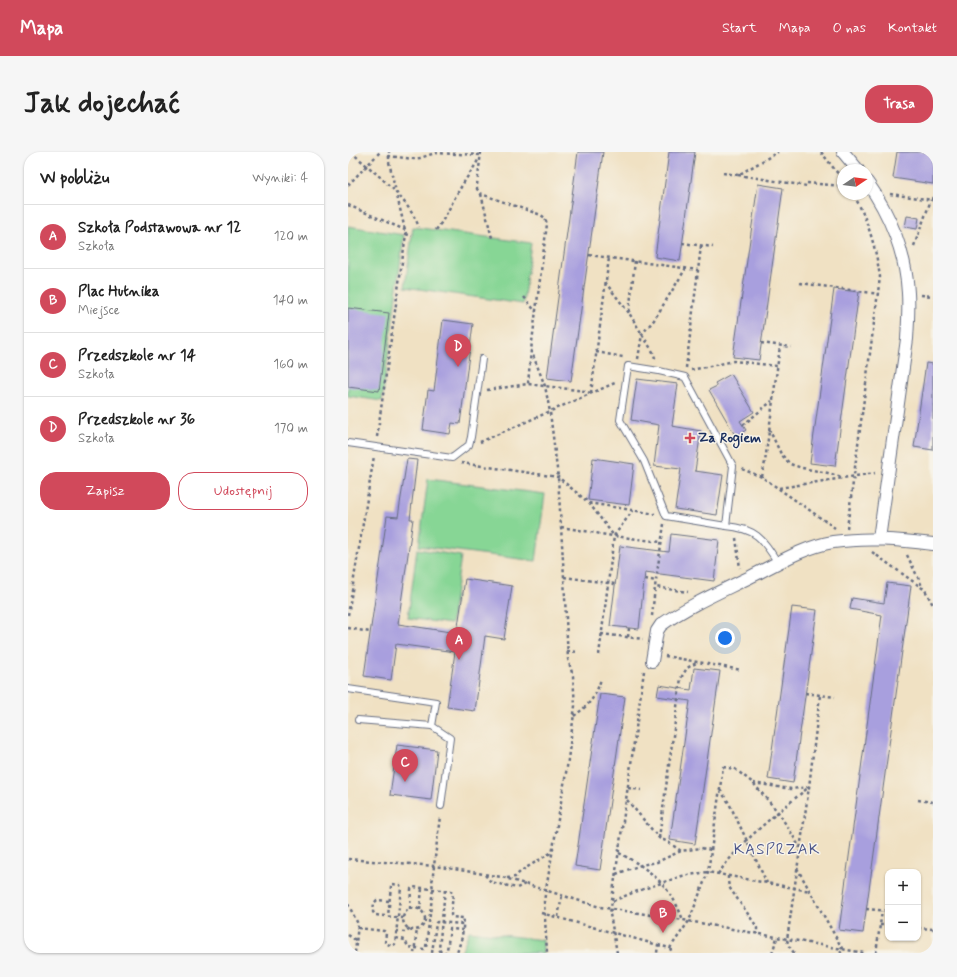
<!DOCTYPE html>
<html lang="pl">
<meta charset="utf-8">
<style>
body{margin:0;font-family:Mynerve,sans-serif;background:#f6f6f6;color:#222}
.controls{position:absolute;right:12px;bottom:12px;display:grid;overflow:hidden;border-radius:8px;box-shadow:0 1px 3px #0004}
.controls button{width:36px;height:36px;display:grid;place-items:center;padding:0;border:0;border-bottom:1px solid #e0e0e0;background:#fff;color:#222;font:20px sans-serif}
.compass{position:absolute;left:489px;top:12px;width:36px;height:36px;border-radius:50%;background:#fff;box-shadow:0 1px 3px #0004;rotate:77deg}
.you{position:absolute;left:377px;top:486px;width:14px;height:14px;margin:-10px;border:3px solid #fff;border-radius:50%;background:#1a73e8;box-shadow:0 0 0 6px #1a73e833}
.badge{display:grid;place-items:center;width:26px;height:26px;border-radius:50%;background:#d1495b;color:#fff;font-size:13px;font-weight:700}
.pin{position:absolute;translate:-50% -33px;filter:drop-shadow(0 1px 2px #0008)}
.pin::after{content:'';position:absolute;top:21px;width:14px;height:12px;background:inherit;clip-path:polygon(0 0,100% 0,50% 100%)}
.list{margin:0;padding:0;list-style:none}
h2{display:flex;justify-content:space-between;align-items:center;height:52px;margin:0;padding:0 16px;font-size:17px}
h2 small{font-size:13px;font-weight:400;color:#767676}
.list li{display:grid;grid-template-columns:26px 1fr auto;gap:12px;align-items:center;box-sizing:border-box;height:64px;padding:0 16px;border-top:1px solid #e0e0e0}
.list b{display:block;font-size:15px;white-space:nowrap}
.list p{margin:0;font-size:13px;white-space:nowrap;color:#767676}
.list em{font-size:13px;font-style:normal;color:#767676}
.actions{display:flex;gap:8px;padding:12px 16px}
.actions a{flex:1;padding:9px 0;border:1px solid #d1495b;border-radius:16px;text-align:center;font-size:14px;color:#d1495b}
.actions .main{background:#d1495b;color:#fff}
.map{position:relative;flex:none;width:585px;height:801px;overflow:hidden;border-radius:16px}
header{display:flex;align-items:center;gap:24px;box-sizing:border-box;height:56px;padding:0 20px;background:#d1495b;color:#fff}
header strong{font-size:19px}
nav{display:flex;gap:22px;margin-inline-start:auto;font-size:14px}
.intro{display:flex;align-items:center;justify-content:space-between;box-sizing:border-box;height:96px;padding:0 24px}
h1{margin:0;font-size:28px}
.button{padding:10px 18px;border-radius:16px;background:#d1495b;color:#fff;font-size:14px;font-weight:700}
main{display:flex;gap:24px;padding:0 24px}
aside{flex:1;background:#fff;border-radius:16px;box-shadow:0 1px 3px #0004}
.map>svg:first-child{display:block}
</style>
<header>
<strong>Mapa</strong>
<nav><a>Start</a><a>Mapa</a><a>O nas</a><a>Kontakt</a></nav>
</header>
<div class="intro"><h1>Jak dojechać</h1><a class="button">Trasa</a></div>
<main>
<aside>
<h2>W pobliżu<small>Wyniki: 4</small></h2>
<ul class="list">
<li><span class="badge">A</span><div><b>Szkoła Podstawowa nr 12</b><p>Szkoła</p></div><em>120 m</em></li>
<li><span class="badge">B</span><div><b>Plac Hutnika</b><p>Miejsce</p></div><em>140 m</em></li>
<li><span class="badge">C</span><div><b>Przedszkole nr 14</b><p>Szkoła</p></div><em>160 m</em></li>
<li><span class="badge">D</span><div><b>Przedszkole nr 36</b><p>Szkoła</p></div><em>170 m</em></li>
</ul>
<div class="actions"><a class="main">Zapisz</a><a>Udostępnij</a></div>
</aside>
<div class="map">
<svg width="585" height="801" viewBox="0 0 585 801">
<rect width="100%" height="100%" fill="#f7f3e8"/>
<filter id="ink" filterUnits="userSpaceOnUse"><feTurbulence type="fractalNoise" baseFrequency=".025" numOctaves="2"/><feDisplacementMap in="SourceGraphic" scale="8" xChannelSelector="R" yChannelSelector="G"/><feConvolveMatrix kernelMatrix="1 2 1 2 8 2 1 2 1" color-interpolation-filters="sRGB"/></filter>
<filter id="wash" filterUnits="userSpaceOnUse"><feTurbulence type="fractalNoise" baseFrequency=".012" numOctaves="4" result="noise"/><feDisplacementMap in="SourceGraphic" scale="16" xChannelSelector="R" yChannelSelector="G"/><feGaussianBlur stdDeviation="0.9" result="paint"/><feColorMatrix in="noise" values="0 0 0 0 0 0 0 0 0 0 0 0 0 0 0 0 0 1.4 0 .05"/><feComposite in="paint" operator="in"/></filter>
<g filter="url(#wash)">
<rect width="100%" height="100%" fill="#f0e1c3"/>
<!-- green -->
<g fill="#87d695" stroke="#51827a">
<path d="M0,74L56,83L34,249L0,244Z"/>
<path d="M65,75L183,91L175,152L57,135Z"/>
<path d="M80,327L197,342L188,409L71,394Z"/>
<path d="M69,397L113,404L103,472L60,466Z"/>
<path d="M121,779L195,788V801H113Z"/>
</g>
<g id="blocks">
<!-- building -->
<g fill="#a89fde">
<path d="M230,0H255L223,229L199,226Z"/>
<path d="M321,0H347L332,109L307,105Z"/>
<path d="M549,0H585V32L545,26Z"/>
<path d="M410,32L435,36L411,208L385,205Z"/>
<path d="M559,64L571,66L569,77L557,75Z"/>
<path d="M486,137L511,140L487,314L462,311Z"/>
<path d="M0,156L41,161L31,239L0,235Z"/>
<path d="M95,168L125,172L112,272L104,271L102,282L75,278L80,238L86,239Z"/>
<path d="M578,211L585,212V298L566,295Z"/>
<path d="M383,222L406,260L392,269L398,278L388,285L361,238L369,234L367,231Z"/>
<path d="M289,227L330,232L324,274L353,279L347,319L375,323L369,363L327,357L333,317L306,314L311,273L283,268Z"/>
<path d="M245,306L286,312L281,353L240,348Z"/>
<path d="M59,307L69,308L62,367H65L50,472L109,481L117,427L164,434L156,487L137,484L127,559L99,555L107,500L48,492L43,528L16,524L39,364L50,365Z"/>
<path d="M323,382L371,388L366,429L297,420L291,477L262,474L272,394L321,400Z"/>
<path d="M539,431L563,434L515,781L491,778L534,463L502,457L504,446L536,451Z"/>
<path d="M444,455L469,458L445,631L420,627Z"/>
<path d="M346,516L372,519L347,692L322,688L342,549L309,544L311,533L343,538Z"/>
<path d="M252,542L277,545L252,718L227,714Z"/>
<path d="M49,593L89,598L83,648L42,643Z"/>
</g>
</g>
</g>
<g filter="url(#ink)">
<use href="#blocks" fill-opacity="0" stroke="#666d81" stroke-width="1"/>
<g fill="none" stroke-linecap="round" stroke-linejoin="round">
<defs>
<g id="service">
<path d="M0,291L104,306L121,293L123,285L134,207"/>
<path d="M378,374L385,314L337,225L311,219L280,214L272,268L296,309L318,364L378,374C409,377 414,386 430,411"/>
<path d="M0,537L88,550L84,574L102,586L93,654"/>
<path d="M10,568L84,574"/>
</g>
<g id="minor">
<path d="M495,0L510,18"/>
<path d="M519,30C542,62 558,102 560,141C561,156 560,171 559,187L531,387"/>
<path d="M304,509L309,479L313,473C341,453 374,439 404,424C430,411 456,395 485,390C519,385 552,388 585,392"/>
</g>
</defs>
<!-- service casing -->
<use href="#service" stroke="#666d81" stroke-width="8"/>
<!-- minor casing -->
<use href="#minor" stroke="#666d81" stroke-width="14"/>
<!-- path -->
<g stroke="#666d81" stroke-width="2.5" stroke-dasharray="3 3" stroke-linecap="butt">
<path d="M3,0C28,22 58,43 71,75"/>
<path d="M133,0L129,33V37L133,42L193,63L197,66L199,72L183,198L180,232"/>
<path d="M473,0L495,28"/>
<path d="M40,4L66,7L72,6L87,1L133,3"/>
<path d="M375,21L390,23L430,0"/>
<path d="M390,23L459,34"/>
<path d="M459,31L495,34"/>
<path d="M0,33L32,0"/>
<path d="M133,42L144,86"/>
<path d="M542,42L585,48"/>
<path d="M584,48L585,43"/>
<path d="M0,53L57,78"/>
<path d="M88,78C99,64 105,47 115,32C120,23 127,15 131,6"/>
<path d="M58,82L64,84"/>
<path d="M334,91L365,95"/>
<path d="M566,94L583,48"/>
<path d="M241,103L350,118"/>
<path d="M287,109L281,161L305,200L308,209"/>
<path d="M257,130L281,161"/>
<path d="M452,131L531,142"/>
<path d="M573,143L585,144"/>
<path d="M176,145L188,160"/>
<path d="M413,191L443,195"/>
<path d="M183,198L197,234L202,260L210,325L216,425L220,507L225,524L227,554L219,615L196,749L199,801"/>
<path d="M248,200L275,205"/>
<path d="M290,207L294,182L306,168L338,116"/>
<path d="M338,216L353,94"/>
<path d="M343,218L386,209L429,214"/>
<path d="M139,238L180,232L237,239L242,241"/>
<path d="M243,241L261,106"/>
<path d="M395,273L424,249"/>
<path d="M421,277L433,302L442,312L454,316L480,321L494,325"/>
<path d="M29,285L58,82L41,10V0"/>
<path d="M132,290L269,230"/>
<path d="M113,311L210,325L241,351L307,362"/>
<path d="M394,317L414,325L487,376"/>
<path d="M414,325L417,310L432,194"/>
<path d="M431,336L527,321"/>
<path d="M241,351L266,384L313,390"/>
<path d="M316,372L307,435L340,440"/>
<path d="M213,375L265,384"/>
<path d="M499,376L532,125C528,97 520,67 505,42"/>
<path d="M388,386L392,416"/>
<path d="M524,400L577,438L585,453"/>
<path d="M559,403L575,436"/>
<path d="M216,425L267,432"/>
<path d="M297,427L308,429"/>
<path d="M0,463L26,304"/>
<path d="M304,464L307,435"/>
<path d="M0,476L22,480"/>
<path d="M253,482L295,487"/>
<path d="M280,485L281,476"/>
<path d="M219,499L230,500"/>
<path d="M251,503L266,384L285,358"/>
<path d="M317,504L393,518"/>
<path d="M457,541L487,545"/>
<path d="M226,564C242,552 247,546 253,527"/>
<path d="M280,636L293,638"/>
<path d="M372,638L381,651L419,731"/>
<path d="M279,648L311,686L320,690L333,699L353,696L363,698"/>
<path d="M570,648L585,650"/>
<path d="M311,686L333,526L339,516L350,510"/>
<path d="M271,701C302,717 323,734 335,768"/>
<path d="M0,707L87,714L154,725L252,755L335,768L516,801"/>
<path d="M449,716L495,798L492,801"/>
<path d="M268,722L293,713L309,710L333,699"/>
<path d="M370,722C394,688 429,661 461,635L443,637L405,631"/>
<path d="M137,723L143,730L169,736L177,732"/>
<path d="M380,724V729L381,735L407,772L409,776V782"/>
<path d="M159,726L167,725L173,719L204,700"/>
<path d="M97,738L91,797L93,800L97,801L99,798L102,777L115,778"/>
<path d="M41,749L29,748L26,751L25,760L27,763L55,766"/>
<path d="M265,749L284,741L334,724L360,720L462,739"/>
<path d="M0,752L10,772L7,801"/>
<circle cx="66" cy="767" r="11"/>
<path d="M62,757L63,737L65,735L103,739L105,741L103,763L104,765L116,766L114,785L109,801"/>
<path d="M518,757L540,759"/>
<path d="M72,758L74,736"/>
<path d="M193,761L310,793L309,801"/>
<path d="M210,765L214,744"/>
<path d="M532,773H540"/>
<path d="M10,776L36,779L38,781L37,791L44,794L47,792L53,736L52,733L44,732L43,734L40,764"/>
<path d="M570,776L585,777"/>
<path d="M48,779L57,780L62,776"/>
<path d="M0,783L9,789"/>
<path d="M48,786L57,788L60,795L76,797L78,795L85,737L84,731L92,664"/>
<path d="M310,793L322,796L341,769L360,720L375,615L387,617L405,631L430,660L444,682L452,696"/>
<path d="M322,796L324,801"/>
<path d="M66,801L69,777"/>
<path d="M84,801L88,771L89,770L115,772"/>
<path d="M269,801L262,762L296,519"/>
<path d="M424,801L429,786"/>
<path d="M446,801L441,794L439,788L461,635L472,543"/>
<path d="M528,801L534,759"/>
</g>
<!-- service -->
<use href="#service" stroke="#fff" stroke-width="6"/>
<!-- minor -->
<use href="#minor" stroke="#fff" stroke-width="12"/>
</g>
</g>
<!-- markers -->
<path fill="#d1495b" stroke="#f7f3e8" stroke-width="1.5" d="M340 280h4v4h4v4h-4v4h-4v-4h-4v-4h4z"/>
<g text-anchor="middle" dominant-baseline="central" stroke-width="3" stroke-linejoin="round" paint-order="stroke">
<!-- poi labels -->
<g font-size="14" font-weight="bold" fill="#1b2f5e" stroke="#f7f3e8" text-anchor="start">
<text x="350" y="286">Za Rogiem</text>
</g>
<!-- neighbourhood labels -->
<g font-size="15" letter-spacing="1" fill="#4c568b" stroke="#f7f3e8">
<text x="429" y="698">KASPRZAK</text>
</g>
</g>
</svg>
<div class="controls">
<button>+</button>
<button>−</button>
</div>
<svg class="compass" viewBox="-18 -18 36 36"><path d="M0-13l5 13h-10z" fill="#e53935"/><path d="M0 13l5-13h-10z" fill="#767676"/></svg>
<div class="you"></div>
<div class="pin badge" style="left:111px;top:508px">A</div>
<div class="pin badge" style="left:315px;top:781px">B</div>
<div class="pin badge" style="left:57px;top:630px">C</div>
<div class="pin badge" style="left:110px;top:215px">D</div>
</div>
</main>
